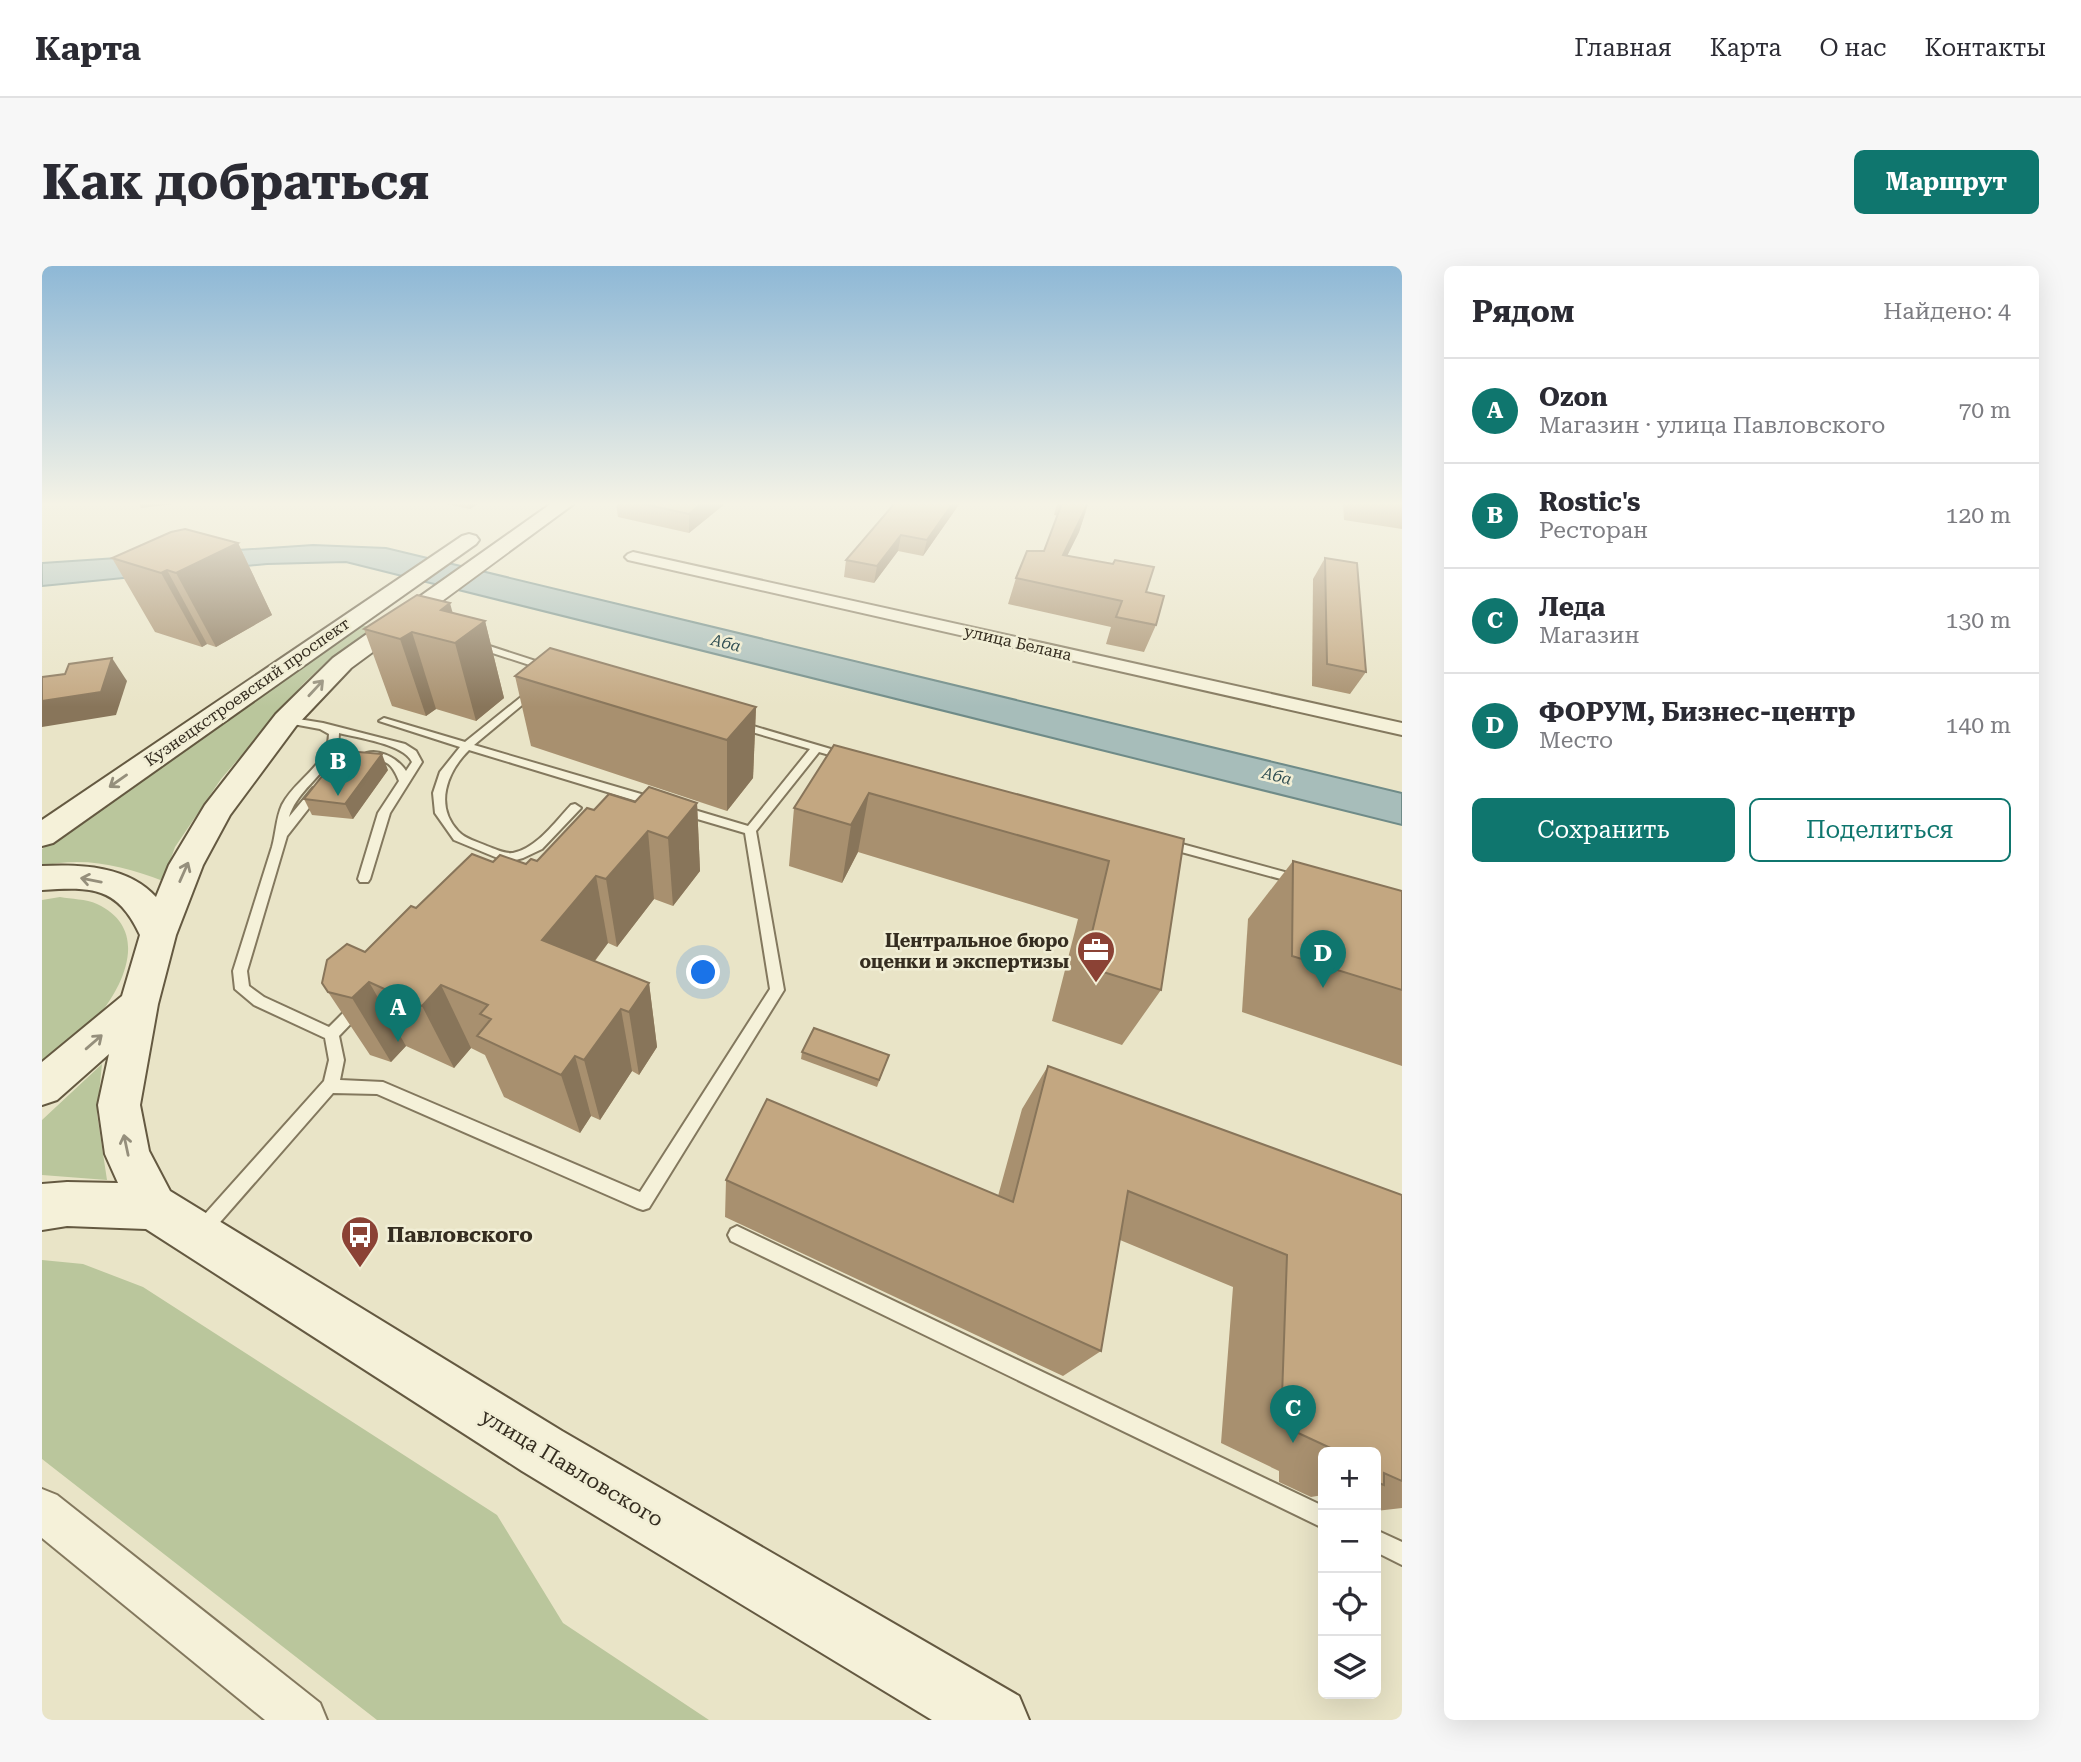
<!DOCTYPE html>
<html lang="ru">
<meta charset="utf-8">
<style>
body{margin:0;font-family:"Roboto Serif",serif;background:#f7f7f7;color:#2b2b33}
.controls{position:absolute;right:21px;bottom:21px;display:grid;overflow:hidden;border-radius:10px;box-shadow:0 7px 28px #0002}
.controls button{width:63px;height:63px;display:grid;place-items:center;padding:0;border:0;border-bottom:2px solid #e1e1e2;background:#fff;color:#2b2b33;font:35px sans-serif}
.you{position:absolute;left:662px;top:707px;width:24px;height:24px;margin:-18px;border:5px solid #fff;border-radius:50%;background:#1a73e8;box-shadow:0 0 0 10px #1a73e833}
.badge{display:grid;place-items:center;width:46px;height:46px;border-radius:50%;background:#0f766e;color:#fff;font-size:23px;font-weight:700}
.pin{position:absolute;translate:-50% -58px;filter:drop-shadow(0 2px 4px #0008)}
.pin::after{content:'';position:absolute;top:37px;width:24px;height:21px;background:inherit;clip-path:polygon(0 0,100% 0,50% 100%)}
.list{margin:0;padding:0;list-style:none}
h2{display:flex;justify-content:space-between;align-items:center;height:91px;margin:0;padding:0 28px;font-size:30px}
h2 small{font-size:23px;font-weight:400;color:#7c7c81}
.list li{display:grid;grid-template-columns:46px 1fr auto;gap:21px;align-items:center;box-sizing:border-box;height:105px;padding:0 28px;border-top:2px solid #e1e1e2}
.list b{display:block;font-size:26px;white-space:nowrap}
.list p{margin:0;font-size:23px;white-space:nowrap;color:#7c7c81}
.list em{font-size:23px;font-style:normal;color:#7c7c81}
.actions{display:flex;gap:14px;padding:21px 28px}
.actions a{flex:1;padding:16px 0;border:2px solid #0f766e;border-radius:10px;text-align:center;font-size:24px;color:#0f766e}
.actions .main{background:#0f766e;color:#fff}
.icon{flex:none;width:38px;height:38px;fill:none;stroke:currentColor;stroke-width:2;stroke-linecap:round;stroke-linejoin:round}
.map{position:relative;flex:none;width:1360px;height:1454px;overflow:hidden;border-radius:10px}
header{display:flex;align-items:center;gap:42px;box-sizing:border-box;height:98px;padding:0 35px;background:#fff;border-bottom:2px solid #e1e1e2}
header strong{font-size:33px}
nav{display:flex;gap:38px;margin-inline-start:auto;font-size:24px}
.intro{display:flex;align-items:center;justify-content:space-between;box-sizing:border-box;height:168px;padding:0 42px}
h1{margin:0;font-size:49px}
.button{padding:18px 32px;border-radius:10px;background:#0f766e;color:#fff;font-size:24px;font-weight:700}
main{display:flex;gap:42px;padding:0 42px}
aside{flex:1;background:#fff;border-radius:10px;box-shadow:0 7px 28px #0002}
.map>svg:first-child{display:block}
</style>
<header>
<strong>Карта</strong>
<nav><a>Главная</a><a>Карта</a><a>О нас</a><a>Контакты</a></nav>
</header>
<div class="intro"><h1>Как добраться</h1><a class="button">Маршрут</a></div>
<main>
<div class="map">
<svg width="1360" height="1454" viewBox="0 0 1360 1454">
<rect width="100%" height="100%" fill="#e9e4c7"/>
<!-- green -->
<g fill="#bac69c">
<path d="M317,358L330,362L282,398L261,418L179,513L133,581L121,615C82,600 42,590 0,600V583Z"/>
<path d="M18,631C29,633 44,633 55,638C117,667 73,738 38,770C26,781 12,791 0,801V634Z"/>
<path d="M60,798L55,848L65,914L0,909V854Z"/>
<path d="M0,994L41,998L101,1021L455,1249L521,1357L667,1454H335L0,1193Z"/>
</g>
<!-- water -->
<path fill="#a7bdba" stroke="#6f8b88" stroke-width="2" d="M271,279L344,282L1360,527V559L304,296L225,298L0,320V297Z"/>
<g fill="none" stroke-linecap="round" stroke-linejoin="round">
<defs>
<g id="lane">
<path d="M432,375L509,400L511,402L503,404L429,380V376Z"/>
<path d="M489,423L497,425L432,479L616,533L618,536L616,539H608L427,484C405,506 392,539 416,565C423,573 436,576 445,580C453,583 463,588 471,587C495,582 513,556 529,539L533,538L539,542L500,583L481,592L470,595L458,604L452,600L458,593L412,574L393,547L391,527L398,506L418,481L337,455L342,452L423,476Z"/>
<path d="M244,451L281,457L363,478L374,485L380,496L348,547L328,613L326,616H318L316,613L336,547L357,515C345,485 337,501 319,490C333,480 355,491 364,505L370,496C362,478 316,472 297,467C297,503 257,518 247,551L271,522H279L281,524L245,570L205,705L207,720L222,731L287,761L312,736H322L324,740L322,744L297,770L302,794L298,814L341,816L598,926L728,723L703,567L635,547L633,544L639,540L706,560L768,483L693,461V457H701L809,489V493L805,494L777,486L714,565L742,724L607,942L601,944L595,942L335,828L291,827L166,970L160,973L154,970L151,964L154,958L282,815L287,794L283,772L212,739L193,723L191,705C204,664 217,622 230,581C234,567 234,552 240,539C253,513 286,500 287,468L278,463L240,456L239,454Z"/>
<path d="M1125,574L1261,611L1263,614L1257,618L1121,581L1119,578Z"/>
<path d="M695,960L1281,1240V1262L689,975L686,969L689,963Z"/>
<path d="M1334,1264L1360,1276V1299L1334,1286Z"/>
</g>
<g id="street">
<path d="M591,286L1360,457V469L586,294L583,291L586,288Z"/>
<path d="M0,1223L15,1229L278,1437L285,1454H223L0,1272Z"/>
</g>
<g id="secondary">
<path d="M510,237H533L309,402L254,460L188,549L161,599L134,669L116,738L98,839L107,885L128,925L520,1165L977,1430L987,1454H890L480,1205L104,963L25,960L0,964V918L25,916L76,917L63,888L56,839L67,788L15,834L0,839V796L80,730L98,669C75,620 50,621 0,624V600C39,598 86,600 114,631L127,599L163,539L234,448L291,392Z"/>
<path d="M427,268L434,270L437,274L434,278L11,577L0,580V554L420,270Z"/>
</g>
</defs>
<!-- lane casing -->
<use href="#lane" stroke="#83785e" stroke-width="4"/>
<!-- street casing -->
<use href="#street" stroke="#83785e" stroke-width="4"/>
<!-- secondary casing -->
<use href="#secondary" stroke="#645941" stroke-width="4"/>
<!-- lane -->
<use href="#lane" fill="#f5f1d9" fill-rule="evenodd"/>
<!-- street -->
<use href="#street" fill="#f5f1d9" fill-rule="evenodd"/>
<!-- secondary -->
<use href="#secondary" fill="#f5f1d9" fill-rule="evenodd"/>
</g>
<!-- wall -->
<g fill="#a8906f">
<path d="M398,237H437L428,243Z"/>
<path d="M574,237H684L647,267L576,251Z"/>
<path d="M853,237H918L881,290L856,285L832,317L802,311L804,294Z"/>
<path d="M1015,237H1046L1037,266L1025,290L1104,326L1114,359L1102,386L1064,378L1069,361L966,338L974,312L1002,285L1016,250L1012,249Z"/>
<path d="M1301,237H1360V263L1302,254Z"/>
<path d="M196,277L230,349L174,381L165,378L160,381L113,366L70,292Z"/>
<path d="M1283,292L1324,406L1308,428L1270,420L1271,313Z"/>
<path d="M410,347L443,355L462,432L434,455L394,443L384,450L350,440L322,363Z"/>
<path d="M473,410L714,441L711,512L685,545L489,480Z"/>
<path d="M792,479L1142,573L1119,724L1080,779L1010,755L1036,653L816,586L800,617L747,600L752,542Z"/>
<path d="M346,504L311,553L270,549L262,533Z"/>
<path d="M593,536L655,537L658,605L631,640L612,633L575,681L566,677L553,695L607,717L615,781L597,809L590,805L558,854L549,850L538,867L462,831L443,789L429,782L412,802L364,780L349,796L328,789L280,717L323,686L374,642L451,596L484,598L495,595L552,544Z"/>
<path d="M1251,595L1360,625V800L1200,746L1206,653Z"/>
<path d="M760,786L847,789L835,821L759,793Z"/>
<path d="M1006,800L1360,929V1242L1334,1245V1186H1281V1229L1269,1231L1237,1216V1205L1179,1177L1191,1021L1078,974L1059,1085L1021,1110L683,951L684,914L956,930L980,843Z"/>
</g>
<!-- shaded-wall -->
<g fill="#88755a">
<path d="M97,237H141L99,242Z"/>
<path d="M427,237H437L428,243Z"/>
<path d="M660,237H684L647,267V248Z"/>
<path d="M911,237H918L881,290L885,274Z"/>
<path d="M1045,242L1037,266L1013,314L1021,289Z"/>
<path d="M859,269L856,285L832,317L835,300Z"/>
<path d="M196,277L230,349L174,381L134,307Z"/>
<path d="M125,304L165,378L160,381L119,307Z"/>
<path d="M408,337L418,374L443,355L462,432L434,455L413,377L399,344Z"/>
<path d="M370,366L394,443L384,450L358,373Z"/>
<path d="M70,392L85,415L74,449L0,461V435Z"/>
<path d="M714,441L711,512L685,545V474Z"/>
<path d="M340,488L346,504L311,553L303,538Z"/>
<path d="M827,527L816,586L800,617L809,559Z"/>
<path d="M655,537L658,605L631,640L626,572Z"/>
<path d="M606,565L612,633L575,681L564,613Z"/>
<path d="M554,610L566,677L518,740L500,674Z"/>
<path d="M327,716L364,780L349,796L310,732Z"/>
<path d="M607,717L615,781L597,809L587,746Z"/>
<path d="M399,719L429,782L412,802L380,740Z"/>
<path d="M579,743L590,805L558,854L542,794Z"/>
<path d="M533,790L549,850L538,867L519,809Z"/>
</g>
<!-- building -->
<g fill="#c3a781" stroke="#88755a" stroke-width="2">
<path d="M597,237H660L647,248Z"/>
<path d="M853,237H911L885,274L859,269L835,300L804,294Z"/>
<path d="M1020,237H1046L1021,289L1071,298L1073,294L1112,301L1104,326L1122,330L1114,359L1074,351L1080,335L974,312L985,285H1002Z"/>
<path d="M143,263L196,277L134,307L125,304L119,307L70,292L129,266Z"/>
<path d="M1283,292L1315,297L1324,406L1285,398Z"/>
<path d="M375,329L408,337L399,344L443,355L413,377L370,366L358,373L322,363Z"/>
<path d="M508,382L714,441L685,474L473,410Z"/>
<path d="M70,392L59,426L0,435V411L23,408L27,398Z"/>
<path d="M792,479L1142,573L1119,724L1042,700L1067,595L827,527L809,559L752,542Z"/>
<path d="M305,485L340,488L303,538L262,533L296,490Z"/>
<path d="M607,521L655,537L626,572L606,565L564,613L554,610L500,674L607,717L587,746L579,743L542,794L533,790L519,809L435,770L449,753L438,748L446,739L399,719L380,740L327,716L310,732L286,726L280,717L285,694L305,678L323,686L369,640L374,642L430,588L451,596L458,589L484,598L489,593L495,595L545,542L552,544L567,528L593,536Z"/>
<path d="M1251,595L1360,625V724L1250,690Z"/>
<path d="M772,762L847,789L837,814L760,786Z"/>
<path d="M1006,800L1360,929V1215L1342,1207V1219L1334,1216V1186H1297L1239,1159L1245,989L1086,925L1059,1085L684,914L725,833L971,936Z"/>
</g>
<!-- one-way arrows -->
<defs><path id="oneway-shaft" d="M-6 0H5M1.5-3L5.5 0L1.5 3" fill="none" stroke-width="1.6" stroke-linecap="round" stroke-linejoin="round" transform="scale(1.75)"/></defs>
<g stroke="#958f7c">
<use href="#oneway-shaft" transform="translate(274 422) rotate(-47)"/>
<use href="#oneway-shaft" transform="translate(76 515) rotate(145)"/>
<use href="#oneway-shaft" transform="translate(142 606) rotate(-66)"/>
<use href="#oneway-shaft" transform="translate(49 614) rotate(-169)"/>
<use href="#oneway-shaft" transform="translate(52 776) rotate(-41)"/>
<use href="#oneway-shaft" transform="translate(84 879) rotate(-102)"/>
</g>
<!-- sky -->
<linearGradient id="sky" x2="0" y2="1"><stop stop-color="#8eb8d6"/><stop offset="0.54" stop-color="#f5f3e6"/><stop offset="1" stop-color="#f5f3e6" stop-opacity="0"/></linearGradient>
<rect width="1360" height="441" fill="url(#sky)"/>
<!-- icons -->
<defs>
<symbol id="office-pin" viewBox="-11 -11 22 30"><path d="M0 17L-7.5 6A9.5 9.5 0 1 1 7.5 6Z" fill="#8b4235" stroke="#f1eed5"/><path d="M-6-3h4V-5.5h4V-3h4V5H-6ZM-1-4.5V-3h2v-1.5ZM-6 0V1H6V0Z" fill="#fff"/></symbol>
<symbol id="bus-pin" viewBox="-11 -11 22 30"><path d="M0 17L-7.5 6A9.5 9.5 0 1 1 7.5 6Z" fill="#8b4235" stroke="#f1eed5"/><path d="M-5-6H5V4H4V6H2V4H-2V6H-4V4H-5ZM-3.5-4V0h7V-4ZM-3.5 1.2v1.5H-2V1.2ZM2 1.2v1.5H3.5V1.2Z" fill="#fff"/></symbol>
</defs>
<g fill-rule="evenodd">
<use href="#office-pin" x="1032" y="662" width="44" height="60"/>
<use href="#bus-pin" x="296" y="947" width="44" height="60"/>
</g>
<g text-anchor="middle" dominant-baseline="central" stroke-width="5" stroke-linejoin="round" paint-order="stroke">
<!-- far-water labels -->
<g font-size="16" font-style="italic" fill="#314f53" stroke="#f1eed5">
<text transform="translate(684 377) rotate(14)">Аба</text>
<text transform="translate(1235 510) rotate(14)">Аба</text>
</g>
<!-- far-street labels -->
<g font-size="16" fill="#352d20" stroke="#f1eed5">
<text transform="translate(976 377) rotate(13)">улица Белана</text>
<text transform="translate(205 426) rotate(-35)">Кузнецкстроевский проспект</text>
</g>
<!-- poi labels -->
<g font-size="18" font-weight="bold" fill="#352d20" stroke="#f1eed5" text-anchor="end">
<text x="1027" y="674">Центральное бюро<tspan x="1027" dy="21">оценки и экспертизы</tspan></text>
</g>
<!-- near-poi labels -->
<g font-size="21" font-weight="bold" fill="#352d20" stroke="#f1eed5" text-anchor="start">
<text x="345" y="969">Павловского</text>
</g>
<!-- near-street labels -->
<g font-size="21" fill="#352d20" stroke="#f1eed5">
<text transform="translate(530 1202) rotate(31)">улица Павловского</text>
</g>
</g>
</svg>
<div class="controls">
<button>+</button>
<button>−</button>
<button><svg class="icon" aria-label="locate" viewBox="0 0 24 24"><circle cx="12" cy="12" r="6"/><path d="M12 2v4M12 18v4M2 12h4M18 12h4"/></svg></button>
<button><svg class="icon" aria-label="layers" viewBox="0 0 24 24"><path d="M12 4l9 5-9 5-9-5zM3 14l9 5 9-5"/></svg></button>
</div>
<div class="you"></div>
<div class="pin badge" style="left:356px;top:776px">A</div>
<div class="pin badge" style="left:296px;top:530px">B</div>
<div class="pin badge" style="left:1251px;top:1177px">C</div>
<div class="pin badge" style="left:1281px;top:722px">D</div>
</div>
<aside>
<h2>Рядом<small>Найдено: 4</small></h2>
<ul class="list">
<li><span class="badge">A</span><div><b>Ozon</b><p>Магазин · улица Павловского</p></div><em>70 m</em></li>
<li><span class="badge">B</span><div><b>Rostic's</b><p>Ресторан</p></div><em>120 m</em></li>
<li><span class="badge">C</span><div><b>Леда</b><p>Магазин</p></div><em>130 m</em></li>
<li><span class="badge">D</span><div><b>ФОРУМ, Бизнес-центр</b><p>Место</p></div><em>140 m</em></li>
</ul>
<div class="actions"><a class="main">Сохранить</a><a>Поделиться</a></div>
</aside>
</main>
